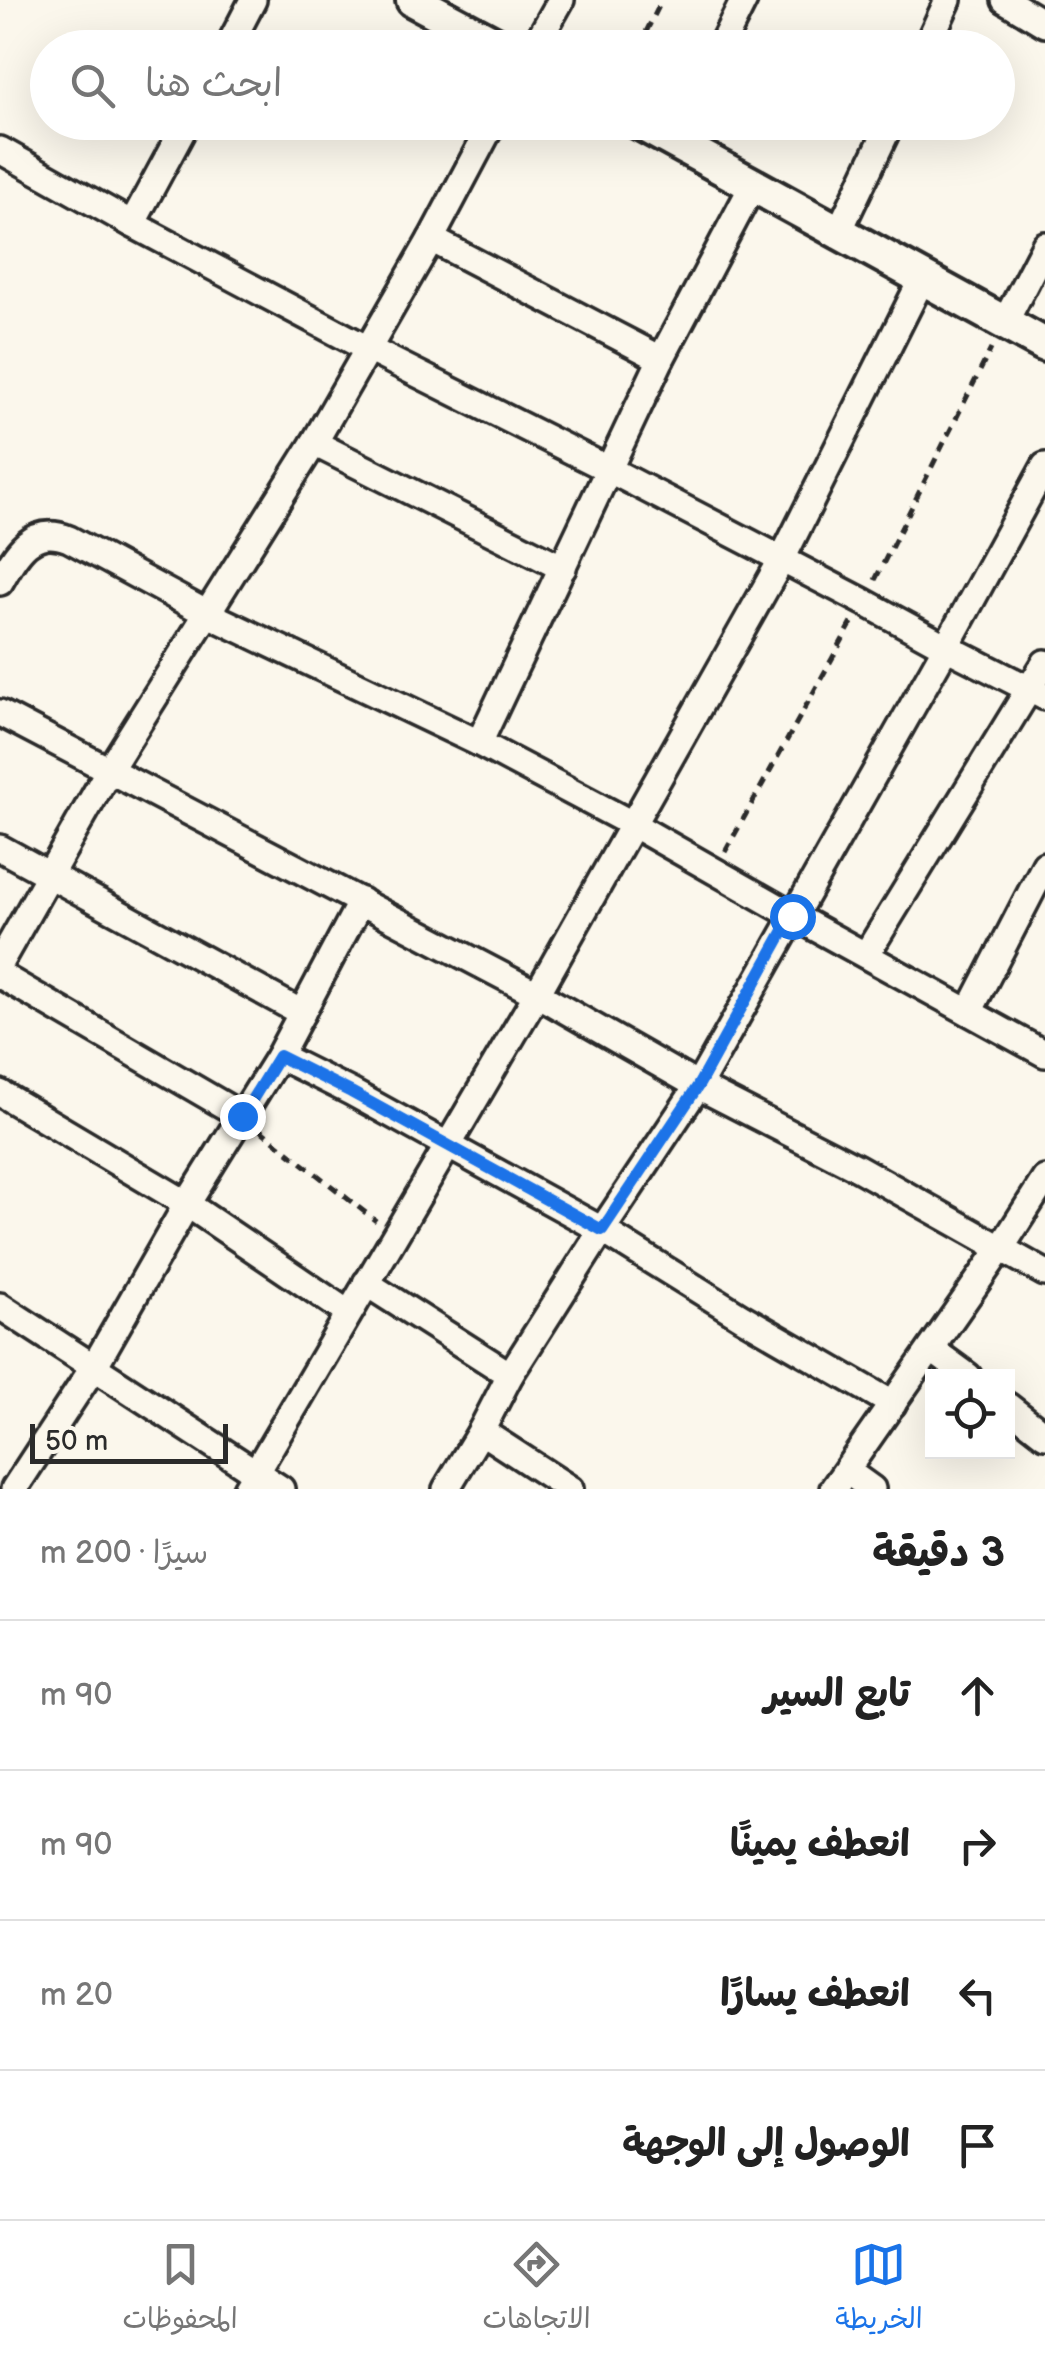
<!DOCTYPE html>
<html lang="ar">
<meta charset="utf-8">
<style>
body{margin:0;font-family:"Balsamiq Sans","Playpen Sans Arabic",sans-serif;background:#f2f2f2;color:#222;direction:rtl}
.controls{position:absolute;right:30px;bottom:30px;display:grid;overflow:hidden;border-radius:0px;box-shadow:0 10px 40px #0002}
.controls button{width:90px;height:90px;display:grid;place-items:center;padding:0;border:0;border-bottom:2px solid #e0e0e0;background:#fff;color:#222;font:50px sans-serif}
.scale{position:absolute;left:30px;bottom:25px;width:198px;box-sizing:border-box;padding-left:10px;border:5px solid #2b2b2b;border-top:0;font-size:28px;line-height:35px;white-space:nowrap;color:#2b2b2b;-webkit-text-stroke:8px #fbf7ec;paint-order:stroke}
.stop{position:absolute;width:30px;height:30px;margin:-22px;border:8px solid #1a73e8;border-radius:50%;background:#fff}
.stop.end{background:#1a73e8;border-color:#fff;box-shadow:0 2px 10px #0008}
.list{margin:0;padding:0;list-style:none}
h2{display:flex;justify-content:space-between;align-items:center;height:130px;margin:0;padding:0 40px;font-size:42px}
h2 small{font-size:32px;font-weight:400;color:#767676}
.list li{display:grid;grid-template-columns:65px 1fr auto;gap:30px;align-items:center;box-sizing:border-box;height:150px;padding:0 40px;border-top:2px solid #e0e0e0}
.list b{display:block;font-size:38px;white-space:nowrap}
.list em{font-size:32px;font-style:normal;color:#767676}
.icon{flex:none;width:55px;height:55px;fill:none;stroke:currentColor;stroke-width:2;stroke-linecap:round;stroke-linejoin:round}
.map{position:relative;flex:none;width:1045px;height:1489px;overflow:hidden;direction:ltr}
.search{position:absolute;background:#fff;box-shadow:0 10px 40px #0002;left:30px;right:30px;top:30px;height:110px;display:flex;align-items:center;gap:25px;box-sizing:border-box;padding:0 35px;border-radius:55px;color:#767676;font-size:38px}
.sheet{height:730px;background:#fff}
nav{display:flex;justify-content:space-around;align-items:center;box-sizing:border-box;height:140px;border-top:2px solid #e0e0e0;background:#fff;font-size:28px;color:#767676}
nav a{display:grid;justify-items:center;gap:5px}
nav .on{color:#1a73e8}
.map>svg:first-child{display:block}
</style>
<div class="map">
<svg width="1045" height="1489" viewBox="0 0 1045 1489">
<rect width="100%" height="100%" fill="#fbf7ec"/>
<filter id="ink" filterUnits="userSpaceOnUse"><feTurbulence type="fractalNoise" baseFrequency=".01" numOctaves="2"/><feDisplacementMap in="SourceGraphic" scale="20" xChannelSelector="R" yChannelSelector="G"/><feConvolveMatrix kernelMatrix="1 2 1 2 8 2 1 2 1" color-interpolation-filters="sRGB"/></filter>
<g filter="url(#ink)">
<g fill="none" stroke-linecap="round" stroke-linejoin="round">
<defs>
<g id="minor">
<path d="M1005,0L1045,24"/>
<path d="M228,48L253,0"/>
<path d="M534,48L561,0"/>
<path d="M720,48L744,0"/>
<path d="M926,48L948,0"/>
<path d="M0,150L132,224L368,349L608,469L864,602L946,647L1045,697"/>
<path d="M132,224L187,122"/>
<path d="M839,231L891,122"/>
<path d="M431,239L661,359"/>
<path d="M1004,324L1045,245"/>
<path d="M314,443L563,568"/>
<path d="M0,582C16,553 32,524 69,539L208,614L479,743L632,824L792,915L1045,1054"/>
<path d="M0,713L537,994L698,1086L856,1167L1045,1273"/>
<path d="M479,743L661,359L753,185"/>
<path d="M0,848L302,1013"/>
<path d="M866,955L1045,663"/>
<path d="M0,962L109,770L314,443L431,239L493,122"/>
<path d="M0,975L242,1116"/>
<path d="M969,1012L1045,865"/>
<path d="M279,1056L351,1092L602,1230L742,1317L893,1404"/>
<path d="M0,1093L187,1204L348,1313"/>
<path d="M366,1283L510,1375"/>
<path d="M0,1306L281,1489"/>
<path d="M931,1349L968,1376"/>
<path d="M1008,1406L1045,1435"/>
<path d="M481,1431L570,1489"/>
<path d="M847,1471L872,1489"/>
<path d="M14,1489L95,1365L187,1204L279,1056L361,901"/>
<path d="M246,1489L537,994L782,559L923,277"/>
<path d="M446,1489L481,1431L510,1375L602,1230L698,1086L946,647L1045,466"/>
<path d="M833,1489L1001,1248L1045,1179"/>
</g>
<g id="tertiary">
<path d="M413,0L503,48"/>
<path d="M638,122L1045,345"/>
</g>
</defs>
<!-- minor casing -->
<use href="#minor" stroke="#2b2b2b" stroke-width="32"/>
<!-- tertiary casing -->
<use href="#tertiary" stroke="#2b2b2b" stroke-width="40"/>
<!-- path -->
<g stroke="#2b2b2b" stroke-width="5" stroke-dasharray="10 8" stroke-linecap="butt">
<path d="M638,48L662,0"/>
<path d="M875,580L991,349"/>
<path d="M725,852L853,621"/>
<path d="M259,1129L376,1221"/>
</g>
<!-- minor -->
<use href="#minor" stroke="#fbf7ec" stroke-width="25"/>
<!-- tertiary -->
<use href="#tertiary" stroke="#fbf7ec" stroke-width="32"/>
</g>
</g>
<g fill="none" stroke-linecap="round" stroke-linejoin="round" filter="url(#ink)">
<!-- route -->
<path stroke="#1a73e8" stroke-width="12" d="M242,1116L279,1056L351,1092L602,1230L698,1086L792,916"/>
</g>
</svg>
<div class="controls">
<button><svg class="icon" aria-label="locate" viewBox="0 0 24 24"><circle cx="12" cy="12" r="6"/><path d="M12 2v4M12 18v4M2 12h4M18 12h4"/></svg></button>
</div>
<div class="scale">50 m</div>
<div class="stop" style="left:792px;top:916px"></div>
<div class="stop end" style="left:242px;top:1116px"></div>
<div class="search"><svg class="icon" aria-label="search" viewBox="0 0 24 24"><circle cx="10" cy="10" r="6"/><path d="M15 15l6 6"/></svg>ابحث هنا</div>
</div>
<section class="sheet">
<h2>3 دقيقة<small>سيرًا · 200 m</small></h2>
<ul class="list">
<li><svg class="icon" aria-label="ahead" viewBox="0 0 24 24"><path d="M12 20V5M6 11l6-6 6 6"/></svg><div><b>تابع السير</b></div><em>90 m</em></li>
<li><svg class="icon" aria-label="right" viewBox="0 0 24 24"><path d="M7 20v-9h11M14 6l5 5-5 5"/></svg><div><b>انعطف يمينًا</b></div><em>90 m</em></li>
<li><svg class="icon" aria-label="left" viewBox="0 0 24 24"><path d="M17 20v-9H6M10 6l-5 5 5 5"/></svg><div><b>انعطف يسارًا</b></div><em>20 m</em></li>
<li><svg class="icon" aria-label="arrive" viewBox="0 0 24 24"><path d="M6 21V4h12l-3 4 3 4H6"/></svg><div><b>الوصول إلى الوجهة</b></div></li>
</ul>
</section>
<nav>
<a class="on"><svg class="icon" aria-label="map" viewBox="0 0 24 24"><path d="M3 6l6-2 6 2 6-2v14l-6 2-6-2-6 2zM9 4v14M15 6v14"/></svg>الخريطة</a>
<a><svg class="icon" aria-label="directions" viewBox="0 0 24 24"><path d="M12 3l9 9-9 9-9-9zM9 14v-3h6M13 9l2 2-2 2"/></svg>الاتجاهات</a>
<a><svg class="icon" aria-label="saved" viewBox="0 0 24 24"><path d="M7 4h10v16l-5-4-5 4z"/></svg>المحفوظات</a>
</nav>
